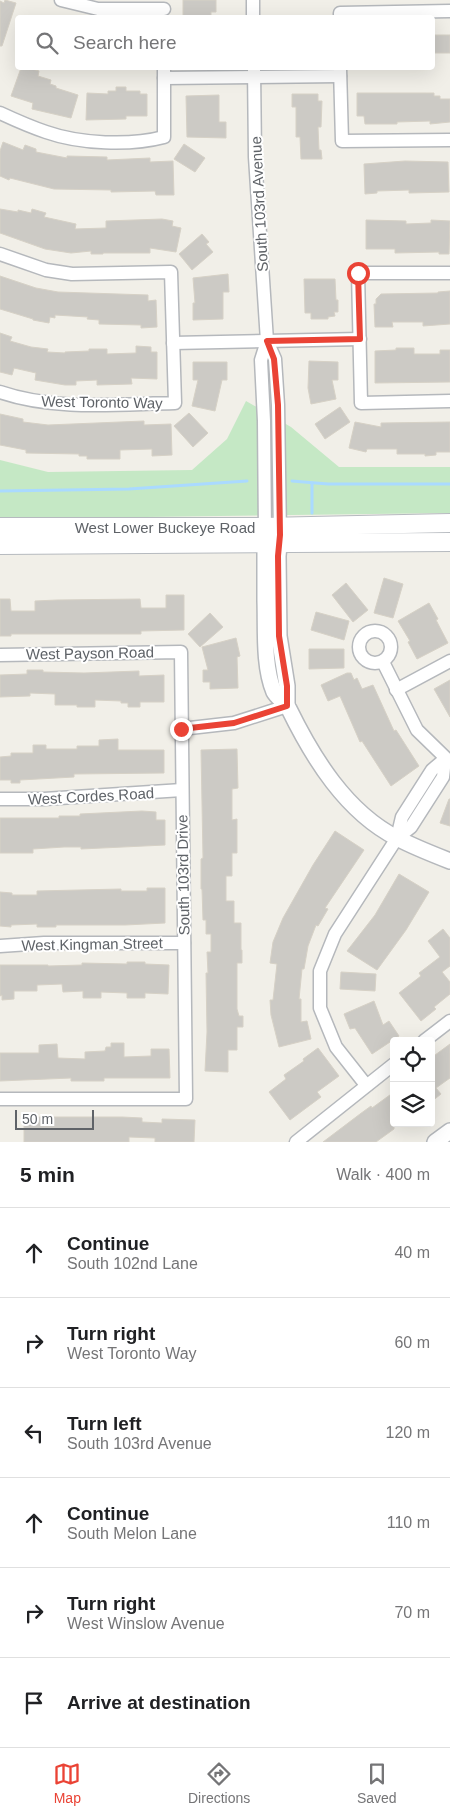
<!DOCTYPE html>
<meta charset="utf-8">
<style>
body{margin:0;font-family:Helvetica,sans-serif;background:#f6f6f6;color:#202124}
.controls{position:absolute;right:15px;bottom:15px;display:grid;overflow:hidden;border-radius:5px;box-shadow:0 5px 20px #0002}
.controls button{width:45px;height:45px;display:grid;place-items:center;padding:0;border:0;border-bottom:1px solid #e0e0e0;background:#fff;color:#202124;font:25px sans-serif}
.scale{position:absolute;left:15px;bottom:12px;width:79px;box-sizing:border-box;padding-left:5px;border:2px solid #5f6368;border-top:0;font-size:14px;line-height:18px;white-space:nowrap;color:#5f6368;-webkit-text-stroke:4px #fff;paint-order:stroke}
.stop{position:absolute;width:15px;height:15px;margin:-11px;border:4px solid #ea4335;border-radius:50%;background:#fff}
.stop.end{background:#ea4335;border-color:#fff;box-shadow:0 1px 5px #0008}
.list{margin:0;padding:0;list-style:none}
h2{display:flex;justify-content:space-between;align-items:center;height:65px;margin:0;padding:0 20px;font-size:21px}
h2 small{font-size:16px;font-weight:400;color:#757577}
.list li{display:grid;grid-template-columns:32px 1fr auto;gap:15px;align-items:center;box-sizing:border-box;height:90px;padding:0 20px;border-top:1px solid #e0e0e0}
.list b{display:block;font-size:19px;white-space:nowrap}
.list p{margin:0;font-size:16px;white-space:nowrap;color:#757577}
.list em{font-size:16px;font-style:normal;color:#757577}
.icon{flex:none;width:28px;height:28px;fill:none;stroke:currentColor;stroke-width:2;stroke-linecap:round;stroke-linejoin:round}
.map{position:relative;flex:none;width:450px;height:1142px;overflow:hidden}
.search{position:absolute;background:#fff;box-shadow:0 5px 20px #0002;left:15px;right:15px;top:15px;height:55px;display:flex;align-items:center;gap:12px;box-sizing:border-box;padding:0 18px;border-radius:5px;color:#757577;font-size:19px}
.sheet{height:605px;background:#fff}
nav{display:flex;justify-content:space-around;align-items:center;box-sizing:border-box;height:70px;border-top:1px solid #e0e0e0;background:#fff;font-size:14px;color:#757577}
nav a{display:grid;justify-items:center;gap:2px}
nav .on{color:#ea4335}
.map>svg:first-child{display:block}
</style>
<div class="map">
<svg width="450" height="1142" viewBox="0 0 450 1142">
<rect width="100%" height="100%" fill="#f1efe8"/>
<!-- green -->
<path fill="#c5e8c5" d="M246,401L291,427L339,467H450V513L0,519V460L48,472L192,470L227,439Z"/>
<g fill="none" stroke-linecap="round" stroke-linejoin="round">
<!-- stream -->
<g stroke="#aadaff" stroke-width="3">
<path d="M292,481L328,484H450"/>
<path d="M312,483V513"/>
<path d="M0,491L129,489L247,481"/>
</g>
</g>
<!-- building -->
<g fill="#cccac5" stroke="#d6d1c6">
<path d="M5,0L16,3L2,46H0V1L4,3Z"/>
<path d="M183,0H216V12H211V18H183Z"/>
<rect x="432" y="35" width="18" height="18"/>
<path d="M21,68H28L39,71L38,76L51,80L50,84L56,86V88L78,95L71,118L32,109L33,103L11,96Z"/>
<path d="M116,87H126V91H140V94H147V116H126V119L86,120L87,93L108,94V91H116Z"/>
<path d="M357,93H434V96H440V99H450V122L430,124V121L397,122V124H365L364,116H357Z"/>
<path d="M292,94H318V101H322L321,127H318L319,150H321L322,159H301L300,137H296V107H292Z"/>
<path d="M219,95V122H226V138L187,137L186,96Z"/>
<path d="M3,142L23,150L25,145L36,149V152L67,158V156L107,157V160L150,158V162L173,161L174,195H156L155,191L111,192V190L54,189L10,178L9,180L0,176V151Z"/>
<path d="M184,144L205,158L195,172L174,159Z"/>
<path d="M405,161L448,162L449,192L409,193V190L377,191V193L365,194L364,164Z"/>
<path d="M0,209L18,212V210L31,213L32,209L46,213L44,217L76,224L75,229L106,228V221L162,219L173,221L172,226L181,228L176,252L150,248V253H103V254H91V251L71,253L45,249L0,233Z"/>
<path d="M366,220L406,221V224L431,223V220L450,221L449,254H439V252L395,253V249H366Z"/>
<path d="M202,234L209,242L206,244L213,252L192,270L179,254Z"/>
<path d="M228,274L229,292H223V319L193,320V303H195L193,278Z"/>
<path d="M0,276L36,288L58,292L148,295V301L156,300L157,327L141,328V325L99,324V320L87,319L88,317L55,315V318L50,317L49,323L33,320V319L0,309Z"/>
<path d="M304,279H335L336,300H338V312H334L335,316L328,317V319H311V313H305Z"/>
<path d="M450,291V324L423,326V322H392L393,327H375L374,304H376V299L381,294L438,293V292Z"/>
<path d="M0,333L12,337L10,341L31,347L48,349L47,352L65,353V352L89,351V349H107V354L136,353V346L151,347V352H157V379L131,378L132,384L97,385V380L76,381V385H65L35,380L36,373L14,368L12,375L0,372Z"/>
<path d="M396,348H414V354H440V350H450V382L375,383V351L396,350Z"/>
<path d="M309,361L338,362V380H332L336,399L311,404L308,388Z"/>
<path d="M193,362H227V380H222L215,411L192,406L198,380H193Z"/>
<path d="M340,407L350,422L325,439L315,424Z"/>
<path d="M189,413L208,433L193,447L174,426Z"/>
<path d="M0,414L23,419V422L48,425L144,421V425L171,424L172,455L152,456V449L120,450V459H87V456H79V454L26,453V450L0,445Z"/>
<path d="M355,422L381,427V423L450,422V452H436V455L425,456V454H397V449H367L366,452L349,448Z"/>
<path d="M384,578L403,584L393,618L374,613Z"/>
<path d="M346,583L368,610L353,622L332,595Z"/>
<path d="M166,595H184V630L141,631V634H11V636H0V599H10L11,611H35V601L57,600L140,599L141,608H166Z"/>
<path d="M429,603L438,619L436,620L448,643L417,659L408,642L410,641L398,621Z"/>
<path d="M316,612L349,621L344,640L311,630Z"/>
<path d="M210,613L223,627L200,647L188,634Z"/>
<path d="M236,638L240,656L237,657L238,688L210,689V682H203V670H208L202,647Z"/>
<path d="M309,649H344V668L309,669Z"/>
<path d="M27,670H43V672L84,673L139,671V676L164,675V702H140V707H128V703H121V701L95,700V707H77V705H55V694L30,693V696L0,697V675L27,674Z"/>
<path d="M347,673H351L354,680L357,678L362,689L373,685L394,731L396,730L419,766L391,786L362,741L360,742L340,696L328,701L321,685Z"/>
<path d="M450,680V717L434,689Z"/>
<path d="M118,739V750H164V773L74,774V777L20,780V783H11V780H0V757L11,756V753H33V745H46V749H77V746H99V740Z"/>
<path d="M237,749L238,788L232,789V820L237,819V853H232V876H226V901H234V923H241V950H242V963H237V1009L239,1016H243V1027H237V1050H228V1072L205,1071L207,1032L206,973H208L207,952H211V934H206V920H203L202,889H201V859L203,858L201,750Z"/>
<path d="M449,799H450V826L440,823Z"/>
<path d="M142,811L156,812V820H165V845L81,849V847H64L33,849V853H0V818H59V816H80V814Z"/>
<path d="M335,831L364,850L325,908L328,909L318,926L316,925L308,946L304,969H302L299,999H301V1022L307,1021L311,1039L279,1047L271,1015L270,1000H273L277,964L270,963L273,942L283,918L313,865Z"/>
<path d="M399,874L429,892L406,930L377,970L347,951L375,915Z"/>
<path d="M147,888H165V923L125,925H56V927H37V924L11,925V927L0,926V892L12,893V895H37V891L121,889V891H147Z"/>
<path d="M443,929L450,938V966L442,972L450,982V994L434,1007L436,1009L421,1021L399,993L421,976L419,973L440,957L428,941Z"/>
<path d="M127,962H145V964L169,965L168,994L145,993V998H127V993L101,992V998H83V991L63,992L62,984L37,985V991H14V999L2,1000V995L0,996V965H48V966L82,965V963L127,964Z"/>
<path d="M341,972L376,974L375,991L340,989Z"/>
<path d="M374,1001L383,1025L389,1021L399,1036L372,1054L355,1028L350,1029L344,1014Z"/>
<path d="M111,1043H124V1057L151,1056V1049H169L170,1078H104V1081H71V1078L0,1081V1053H39V1045L57,1044L58,1058L85,1059V1052L105,1051L106,1047H111Z"/>
<path d="M450,1044V1078L436,1088L441,1094L431,1102V1058Z"/>
<path d="M318,1048L339,1076L317,1092L321,1097L290,1120L269,1092L286,1079L284,1075L304,1061L303,1059Z"/>
<path d="M394,1092V1129L376,1142H323L360,1114L371,1106L372,1108Z"/>
<path d="M24,1117H122L142,1118V1122L162,1123V1119L195,1120L194,1142H155V1138L129,1137V1142H24Z"/>
</g>
<g fill="none" stroke-linecap="round" stroke-linejoin="round">
<defs>
<g id="minor">
<path d="M61,0L98,9H164"/>
<path d="M253,0V18"/>
<path d="M340,18V13L450,11"/>
<path d="M254,68L255,157L267,341L275,359L278,405L280,535"/>
<path d="M340,68L342,141L450,140"/>
<path d="M164,78L340,76"/>
<path d="M0,113C15,120 31,127 46,132C80,144 130,146 164,137V68"/>
<path d="M0,254L46,270L72,274L171,272L175,403C118,404 55,411 0,392"/>
<path d="M450,273H358L361,403L450,401"/>
<path d="M173,343L360,339"/>
<path d="M265,535L264,421L261,360L267,341"/>
<circle cx="375" cy="647" r="16"/>
<path d="M0,655L181,652L186,1099H0"/>
<path d="M383,662L417,730L450,762"/>
<path d="M396,690L450,661"/>
<path d="M181,729L234,723L287,706"/>
<path d="M0,799H44L182,790"/>
<path d="M397,838L402,817L432,770L445,759"/>
<path d="M0,946L44,943H184"/>
<path d="M424,1041L450,1021"/>
<path d="M366,1085L336,1047L320,1008V971L335,934L397,838L411,827L443,777L445,759"/>
<path d="M296,1142L394,1064"/>
</g>
<g id="tertiary">
<path d="M280,535L278,556L279,636L287,686V706"/>
<path d="M265,536C265,557 265,579 265,601C266,628 263,666 274,692C277,698 285,702 289,709C313,758 346,812 397,838C414,847 432,854 450,861"/>
<path d="M435,1142L450,1131"/>
</g>
<g id="secondary">
<path d="M0,527H265L450,523"/>
<path d="M0,545L450,542"/>
</g>
</defs>
<!-- minor casing -->
<use href="#minor" stroke="#b5b8bc" stroke-width="15"/>
<!-- tertiary casing -->
<use href="#tertiary" stroke="#b5b8bc" stroke-width="18"/>
<!-- secondary casing -->
<use href="#secondary" stroke="#b6babf" stroke-width="20"/>
<!-- minor -->
<use href="#minor" stroke="#fff" stroke-width="12"/>
<!-- tertiary -->
<use href="#tertiary" stroke="#fff" stroke-width="15"/>
<!-- secondary -->
<use href="#secondary" stroke="#fff" stroke-width="18"/>
</g>
<g fill="none" stroke-linecap="round" stroke-linejoin="round">
<!-- route -->
<path stroke="#ea4335" stroke-width="6" d="M181,729L234,723L287,706V686L279,636L278,556L280,535L278,405L274,359L267,341L360,339L358,273"/>
</g>
<g text-anchor="middle" dominant-baseline="central" stroke-width="4" stroke-linejoin="round" paint-order="stroke">
<!-- street labels -->
<g font-size="15" fill="#5f6368" stroke="#fff">
<text transform="translate(259 204) rotate(-93)">South 103rd Avenue</text>
<text transform="translate(102 402) rotate(1)">West Toronto Way</text>
<text x="165" y="527">West Lower Buckeye Road</text>
<text transform="translate(90 653) rotate(-1)">West Payson Road</text>
<text transform="translate(91 796) rotate(-3)">West Cordes Road</text>
<text transform="translate(183 875) rotate(-91)">South 103rd Drive</text>
<text transform="translate(92 944) rotate(-1)">West Kingman Street</text>
</g>
</g>
</svg>
<div class="controls">
<button><svg class="icon" aria-label="locate" viewBox="0 0 24 24"><circle cx="12" cy="12" r="6"/><path d="M12 2v4M12 18v4M2 12h4M18 12h4"/></svg></button>
<button><svg class="icon" aria-label="layers" viewBox="0 0 24 24"><path d="M12 4l9 5-9 5-9-5zM3 14l9 5 9-5"/></svg></button>
</div>
<div class="scale">50 m</div>
<div class="stop" style="left:358px;top:273px"></div>
<div class="stop end" style="left:181px;top:729px"></div>
<div class="search"><svg class="icon" aria-label="search" viewBox="0 0 24 24"><circle cx="10" cy="10" r="6"/><path d="M15 15l6 6"/></svg>Search here</div>
</div>
<section class="sheet">
<h2>5 min<small>Walk · 400 m</small></h2>
<ul class="list">
<li><svg class="icon" aria-label="ahead" viewBox="0 0 24 24"><path d="M12 20V5M6 11l6-6 6 6"/></svg><div><b>Continue</b><p>South 102nd Lane</p></div><em>40 m</em></li>
<li><svg class="icon" aria-label="right" viewBox="0 0 24 24"><path d="M7 20v-9h11M14 6l5 5-5 5"/></svg><div><b>Turn right</b><p>West Toronto Way</p></div><em>60 m</em></li>
<li><svg class="icon" aria-label="left" viewBox="0 0 24 24"><path d="M17 20v-9H6M10 6l-5 5 5 5"/></svg><div><b>Turn left</b><p>South 103rd Avenue</p></div><em>120 m</em></li>
<li><svg class="icon" aria-label="ahead" viewBox="0 0 24 24"><path d="M12 20V5M6 11l6-6 6 6"/></svg><div><b>Continue</b><p>South Melon Lane</p></div><em>110 m</em></li>
<li><svg class="icon" aria-label="right" viewBox="0 0 24 24"><path d="M7 20v-9h11M14 6l5 5-5 5"/></svg><div><b>Turn right</b><p>West Winslow Avenue</p></div><em>70 m</em></li>
<li><svg class="icon" aria-label="arrive" viewBox="0 0 24 24"><path d="M6 21V4h12l-3 4 3 4H6"/></svg><div><b>Arrive at destination</b></div></li>
</ul>
</section>
<nav>
<a class="on"><svg class="icon" aria-label="map" viewBox="0 0 24 24"><path d="M3 6l6-2 6 2 6-2v14l-6 2-6-2-6 2zM9 4v14M15 6v14"/></svg>Map</a>
<a><svg class="icon" aria-label="directions" viewBox="0 0 24 24"><path d="M12 3l9 9-9 9-9-9zM9 14v-3h6M13 9l2 2-2 2"/></svg>Directions</a>
<a><svg class="icon" aria-label="saved" viewBox="0 0 24 24"><path d="M7 4h10v16l-5-4-5 4z"/></svg>Saved</a>
</nav>
